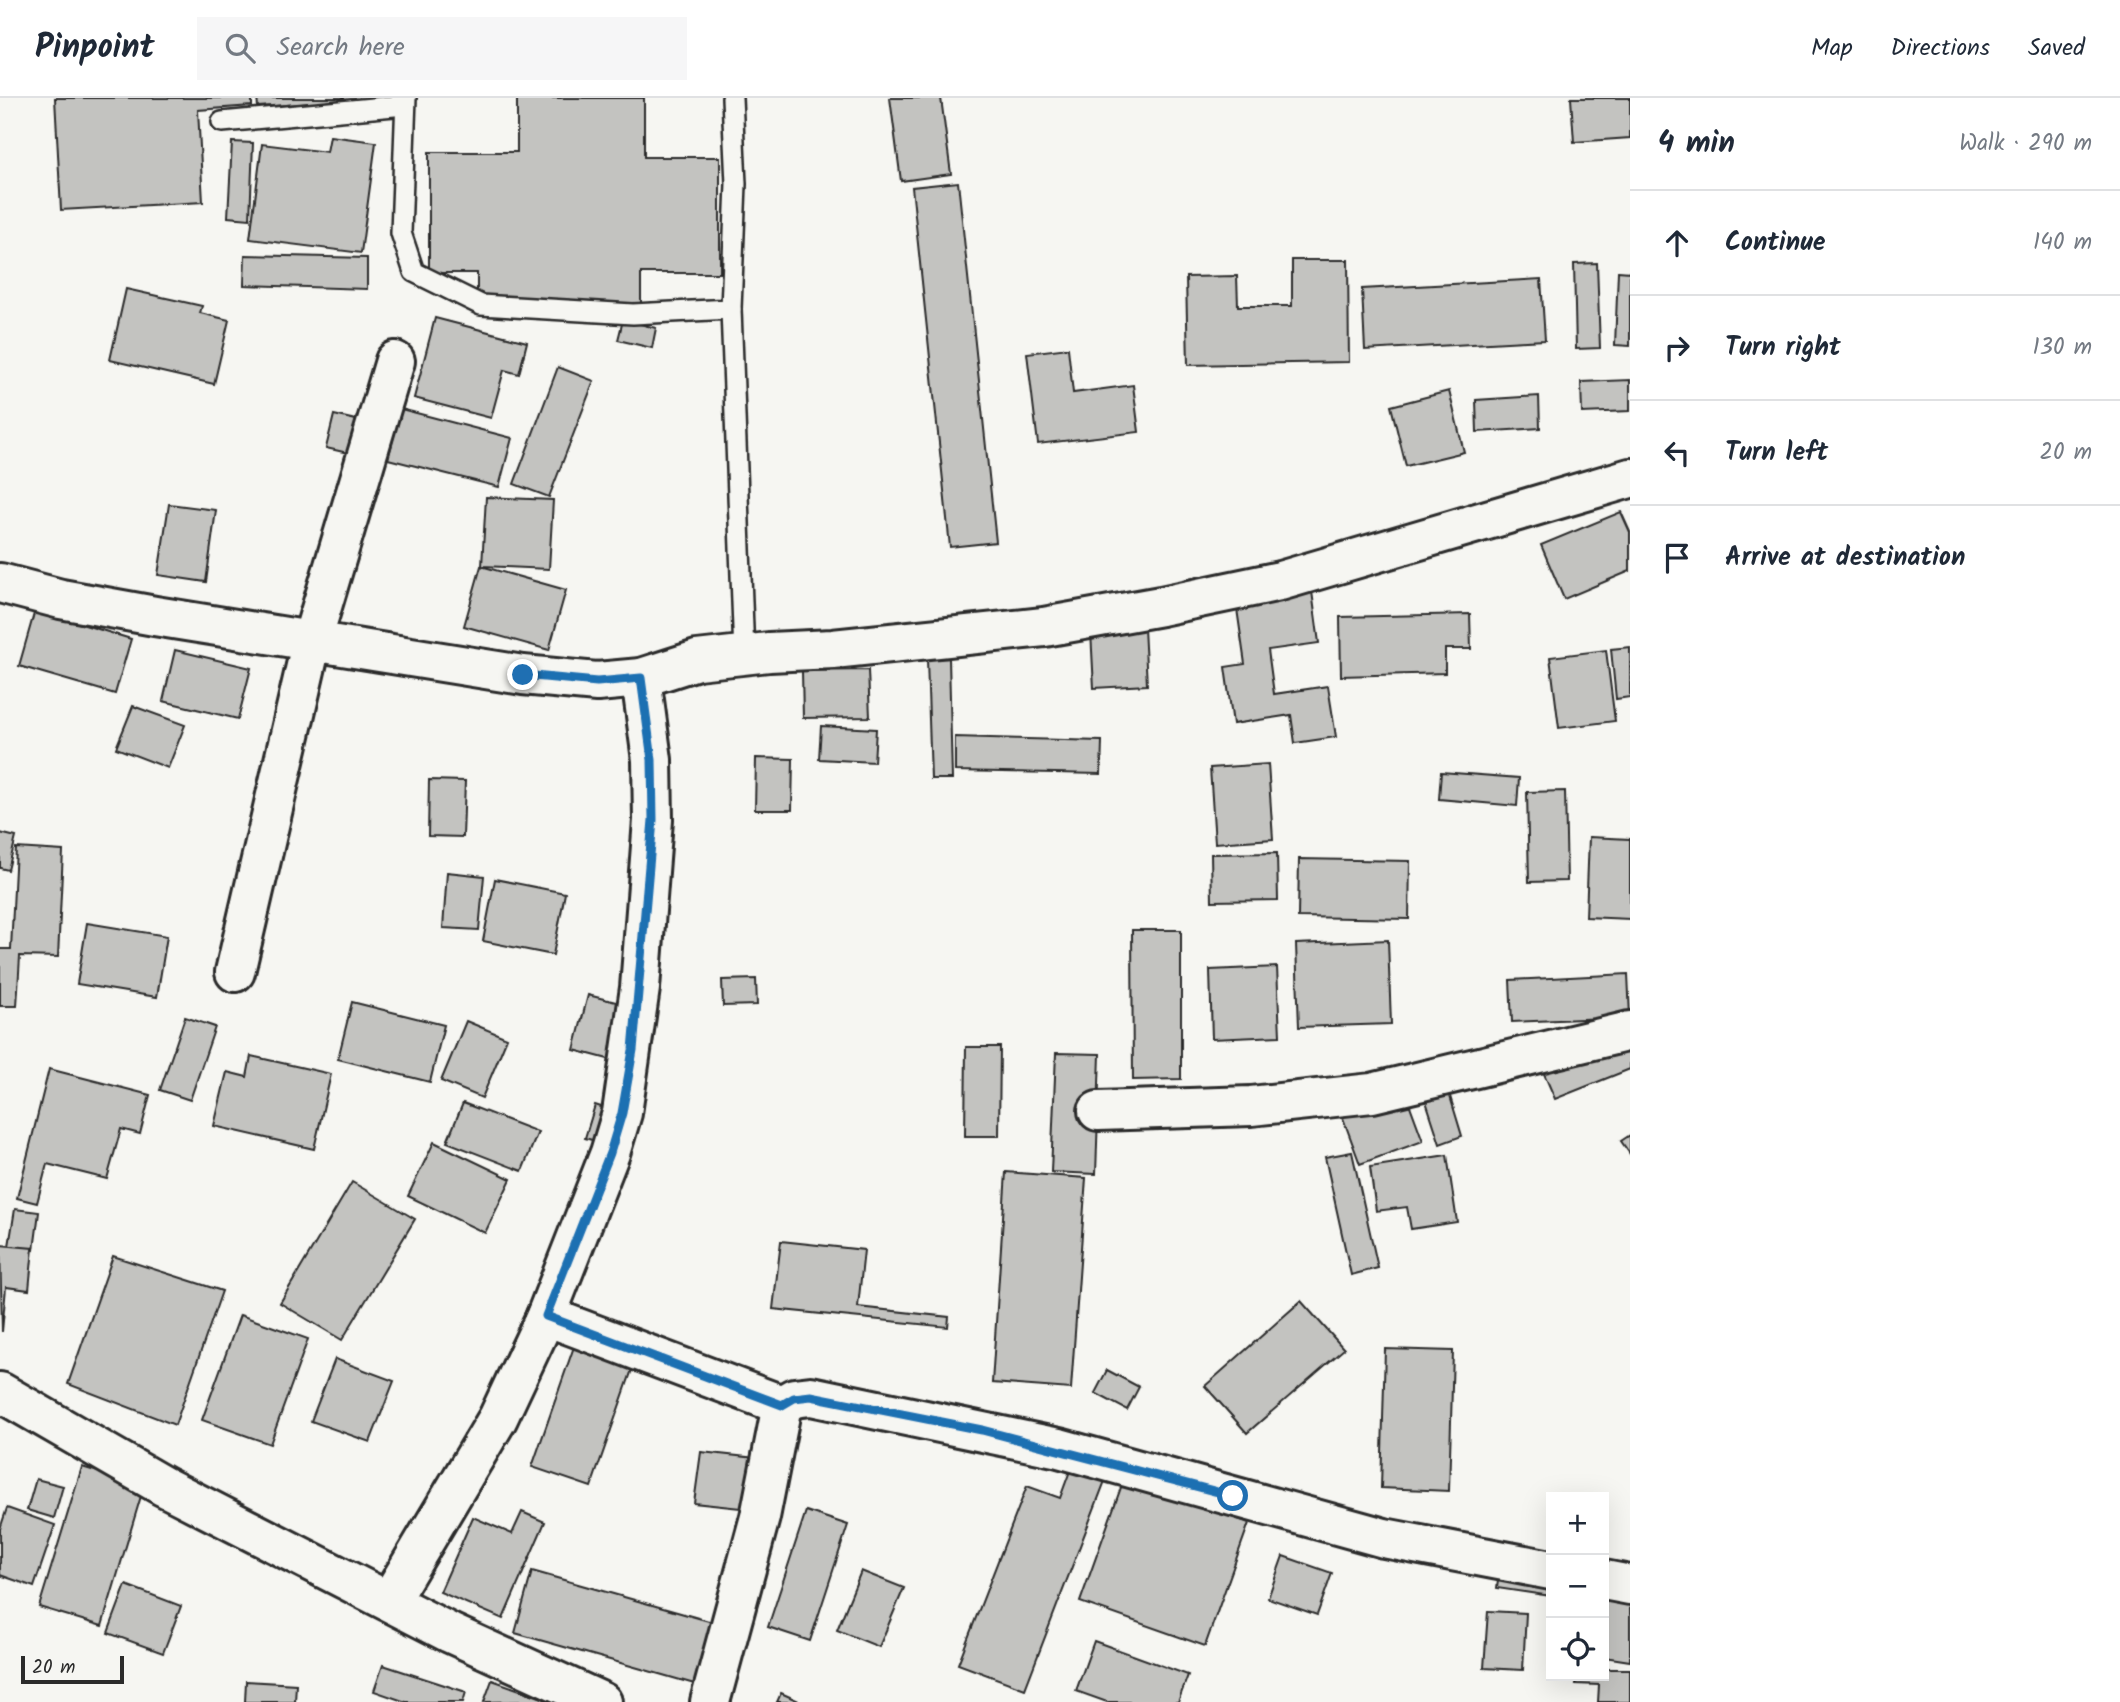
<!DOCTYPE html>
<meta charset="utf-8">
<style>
body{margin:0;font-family:Kalam,sans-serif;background:#f6f6f7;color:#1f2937}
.controls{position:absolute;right:21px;bottom:21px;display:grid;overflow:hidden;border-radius:0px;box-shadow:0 7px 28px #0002}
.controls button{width:63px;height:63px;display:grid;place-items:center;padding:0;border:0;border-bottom:2px solid #e0e1e3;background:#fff;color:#1f2937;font:35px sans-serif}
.scale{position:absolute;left:21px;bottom:18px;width:103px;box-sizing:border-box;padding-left:7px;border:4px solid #2b2b2b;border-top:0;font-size:19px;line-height:24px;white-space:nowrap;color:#2b2b2b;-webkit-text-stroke:5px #f6f6f2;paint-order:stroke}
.stop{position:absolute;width:21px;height:21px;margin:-16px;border:5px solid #1f6fb2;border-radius:50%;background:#fff}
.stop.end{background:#1f6fb2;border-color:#fff;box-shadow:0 2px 7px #0008}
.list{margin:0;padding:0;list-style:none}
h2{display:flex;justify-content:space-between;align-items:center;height:91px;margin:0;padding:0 28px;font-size:30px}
h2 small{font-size:23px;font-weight:400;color:#747a83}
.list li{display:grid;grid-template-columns:46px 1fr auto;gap:21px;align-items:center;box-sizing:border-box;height:105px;padding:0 28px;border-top:2px solid #e0e1e3}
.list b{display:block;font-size:26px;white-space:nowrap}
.list em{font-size:23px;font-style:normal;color:#747a83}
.icon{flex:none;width:38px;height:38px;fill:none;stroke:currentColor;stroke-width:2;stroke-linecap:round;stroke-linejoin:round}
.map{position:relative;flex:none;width:1630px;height:1604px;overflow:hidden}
header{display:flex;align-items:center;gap:42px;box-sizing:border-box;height:98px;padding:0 35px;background:#fff;border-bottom:2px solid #e0e1e3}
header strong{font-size:33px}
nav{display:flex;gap:38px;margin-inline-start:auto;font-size:24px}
.search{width:490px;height:63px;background:#f6f6f7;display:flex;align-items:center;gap:18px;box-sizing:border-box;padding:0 24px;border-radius:0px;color:#747a83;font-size:26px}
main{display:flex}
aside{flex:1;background:#fff}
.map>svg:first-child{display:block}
</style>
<header>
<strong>Pinpoint</strong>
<div class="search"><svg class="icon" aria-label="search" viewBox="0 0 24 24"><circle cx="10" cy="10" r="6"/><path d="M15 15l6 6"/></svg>Search here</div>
<nav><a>Map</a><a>Directions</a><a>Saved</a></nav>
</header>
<main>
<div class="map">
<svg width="1630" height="1604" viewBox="0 0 1630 1604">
<rect width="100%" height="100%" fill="#f6f6f2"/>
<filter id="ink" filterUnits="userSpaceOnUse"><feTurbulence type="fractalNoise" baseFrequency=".0143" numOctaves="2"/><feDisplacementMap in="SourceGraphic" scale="14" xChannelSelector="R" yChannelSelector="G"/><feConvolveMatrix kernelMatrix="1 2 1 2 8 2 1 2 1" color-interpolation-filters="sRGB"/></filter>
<g filter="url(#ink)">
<!-- building -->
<g fill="#c3c3c0" stroke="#2b2b2b" stroke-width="2">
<path d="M55,0H252V8L198,12L203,104L61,112Z"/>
<path d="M257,0H344V3L258,9Z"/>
<path d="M517,0H644V59H720V175H641V205H477V175H429V54H517Z"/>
<path d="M890,0H941L951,76L901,83Z"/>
<path d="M1571,0H1630V40L1574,44Z"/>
<path d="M330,38L376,44L361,155L250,141L262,46L327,54Z"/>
<path d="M232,44L253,45L250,121L228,119Z"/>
<path d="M958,84L996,444L950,449L912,89Z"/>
<path d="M245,157L367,160V191L244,187Z"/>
<path d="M1292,162H1348L1349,264L1188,267L1186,179L1237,178L1238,208H1292Z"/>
<path d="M1597,165L1600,250L1576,251L1574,166Z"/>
<path d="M1618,173L1630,174V248L1615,247Z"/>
<path d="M1541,181L1545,242L1365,252L1362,191Z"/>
<path d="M126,191L202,208L200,215L229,222L214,286L110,262Z"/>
<path d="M435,220L527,244L519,276L504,272L491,320L414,300Z"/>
<path d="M623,222L656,230L652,250L618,242Z"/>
<path d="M1068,250L1073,295L1133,287L1139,334L1038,346L1027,255Z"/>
<path d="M558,269L594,283L549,399L514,386Z"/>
<path d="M1630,282V313L1582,315L1581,284Z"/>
<path d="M1449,293L1464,354L1406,368L1391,308Z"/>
<path d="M1539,298L1540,330L1477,334L1476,302Z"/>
<path d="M401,311L512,340L499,389L388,361Z"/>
<path d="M334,317L356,322L348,355L326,350Z"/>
<path d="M486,399L553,402L549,471L482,468Z"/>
<path d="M169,406L216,412L206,484L158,477Z"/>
<path d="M1621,414L1630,434V473L1564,501L1541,447Z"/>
<path d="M481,468L566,492L549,552L464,528Z"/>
<path d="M1311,486L1319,545L1268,552L1274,596L1328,588L1336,639L1295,645L1291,617L1233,626L1225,569L1245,566L1235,497Z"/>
<path d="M35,512L131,541L115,596L19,568Z"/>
<path d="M1470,516L1471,551H1445V575L1341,578L1340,519Z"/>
<path d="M1144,530L1147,587L1094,590L1091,533Z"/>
<path d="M1630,549V599L1616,601L1611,551Z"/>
<path d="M175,552L251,570L238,621L163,603Z"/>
<path d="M1606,552L1615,623L1559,630L1550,559Z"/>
<path d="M949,560L952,681H931L927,561Z"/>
<path d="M868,572L870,619L803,620L802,573Z"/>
<path d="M133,608L185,627L168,670L116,650Z"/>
<path d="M821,628L876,631L874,664L819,661Z"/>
<path d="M955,639L1102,643L1101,676L955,673Z"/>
<path d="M756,660L793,661L792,712H755Z"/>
<path d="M1268,666L1273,741L1215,745L1210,670Z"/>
<path d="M1441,674L1519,680L1517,708L1439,701Z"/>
<path d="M429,682L465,683L463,739L428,738Z"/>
<path d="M1565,693L1567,783L1529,784L1527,694Z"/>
<path d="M0,735L16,739L8,772L0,770Z"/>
<path d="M1589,739L1630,741V821L1586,819Z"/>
<path d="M16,750L63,753L58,859L20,858L17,908H0V851H11Z"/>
<path d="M1277,755L1278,802L1212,803L1211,756Z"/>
<path d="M1299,761L1410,763L1409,821L1298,819Z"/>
<path d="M447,774L484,778L479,832L443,830Z"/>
<path d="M495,781L565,795L553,857L483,843Z"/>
<path d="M87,825L167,838L157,899L77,886Z"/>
<path d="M1132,832H1181V981L1133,982Z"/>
<path d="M1388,842L1391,926L1299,929L1296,846Z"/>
<path d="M1277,869L1280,938L1212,941L1210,872Z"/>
<path d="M1628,876L1630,919L1512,924L1510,882Z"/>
<path d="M756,881L757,907L723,908L722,882Z"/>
<path d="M588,897L656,914L642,970L574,952Z"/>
<path d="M352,904L444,927L430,984L338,961Z"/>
<path d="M185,919L215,929L190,1002L160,992Z"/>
<path d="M466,923L507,940L482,1000L441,983Z"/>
<path d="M1630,936V971L1555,1001L1542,971Z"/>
<path d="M966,949H1000L999,1038H965Z"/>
<path d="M1056,955L1100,956L1096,1076L1051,1074Z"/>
<path d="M251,958L331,976L314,1051L214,1028L227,974L247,979Z"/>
<path d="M49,971L150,997L140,1036L121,1031L107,1081L47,1066L37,1105L17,1100Z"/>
<path d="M1402,986L1423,1043L1360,1066L1339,1009Z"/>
<path d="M1449,995L1462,1038L1440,1046L1426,1003Z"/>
<path d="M463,1005L538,1034L522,1073L447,1044Z"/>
<path d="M595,1007L619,1015L609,1047L585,1040Z"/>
<path d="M1630,1037V1056L1621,1043Z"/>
<path d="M434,1044L511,1081L485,1135L408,1098Z"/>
<path d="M1352,1054L1378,1170L1351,1177L1325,1059Z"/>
<path d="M1447,1057L1457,1124L1411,1131L1407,1109L1376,1113L1370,1069Z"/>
<path d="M1006,1074L1086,1080L1071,1291L992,1285Z"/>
<path d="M352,1084L415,1121L342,1242L280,1205Z"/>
<path d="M15,1111L39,1114L34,1152L9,1148Z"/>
<path d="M781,1143L864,1152L858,1209L949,1219L948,1229L773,1211Z"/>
<path d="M0,1147L33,1150L29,1192L6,1189L2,1234Z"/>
<path d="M113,1158L222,1193L175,1327L68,1286Z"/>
<path d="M1301,1203L1344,1251L1247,1335L1205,1288Z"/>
<path d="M240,1217L308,1241L270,1346L202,1322Z"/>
<path d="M577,1240L636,1260L591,1389L532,1369Z"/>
<path d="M1385,1251L1453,1253L1449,1393L1381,1390Z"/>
<path d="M335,1261L394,1283L370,1344L311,1323Z"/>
<path d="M1107,1272L1139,1289L1127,1312L1095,1295Z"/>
<path d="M701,1354L765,1361L759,1412L694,1405Z"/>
<path d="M1074,1362L1108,1375L1025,1591L958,1566L1027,1388L1060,1400Z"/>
<path d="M82,1369L144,1388L102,1528L39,1509Z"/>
<path d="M36,1381L63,1388L54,1420L27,1412Z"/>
<path d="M1124,1381L1249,1425L1205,1548L1080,1504Z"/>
<path d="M7,1410L55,1427L34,1489L0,1477V1431Z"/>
<path d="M806,1413L848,1427L810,1543L768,1529Z"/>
<path d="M522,1414L545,1424L503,1521L440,1494L473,1419L512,1436Z"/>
<path d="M1283,1458L1332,1475L1317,1517L1268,1500Z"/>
<path d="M532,1473L723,1527L705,1589L515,1535Z"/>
<path d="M861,1473L904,1490L879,1549L837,1532Z"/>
<path d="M1499,1475L1551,1483V1498L1497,1490Z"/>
<path d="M126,1487L181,1508L163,1555L108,1535Z"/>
<path d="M1604,1490L1630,1493V1563L1604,1559Z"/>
<path d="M1488,1513L1526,1515L1523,1572L1484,1570Z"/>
<path d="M1094,1543L1188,1577L1178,1604H1107L1076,1593Z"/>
<path d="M383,1567L466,1594L463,1604H406L374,1593Z"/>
<path d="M1604,1571H1630V1604H1598L1599,1587L1576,1586L1577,1578H1604Z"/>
<path d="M492,1582L551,1603L484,1604Z"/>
<path d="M246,1583L296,1586L295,1604H245Z"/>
<path d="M781,1595L801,1604H777Z"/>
</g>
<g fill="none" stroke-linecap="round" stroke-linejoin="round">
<defs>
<g id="lane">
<path d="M406,0L401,135L414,174L481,207L633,216L731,211L736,86L732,0"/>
<path d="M222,24L405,7"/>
<path d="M731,211L744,557"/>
</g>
<g id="street">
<path d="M0,485L61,501L155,518L523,577L597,584L641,580L697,562L769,554L833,551L1044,529L1161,508L1280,483L1630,380"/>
<path d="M235,874L312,542L395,263"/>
<path d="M1098,1013L1251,1008L1372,995L1630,933"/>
<path d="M546,1218L782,1307"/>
<path d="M0,1294L163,1388L450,1535L602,1604"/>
<path d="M1604,1482L1630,1487"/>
<path d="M389,1503L498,1320L546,1218L610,1055L622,1015L640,890L653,722L652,662L641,580"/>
<path d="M710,1604L760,1419L782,1307L794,1300L811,1298L1059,1350L1384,1440L1551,1472"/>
</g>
</defs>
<!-- lane casing -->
<use href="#lane" stroke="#2b2b2b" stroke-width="24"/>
<!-- street casing -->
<use href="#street" stroke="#2b2b2b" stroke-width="44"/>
<!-- lane -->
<use href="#lane" stroke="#f6f6f2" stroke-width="19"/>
<!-- street -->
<use href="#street" stroke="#f6f6f2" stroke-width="38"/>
</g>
</g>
<g fill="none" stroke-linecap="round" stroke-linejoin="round" filter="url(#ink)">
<!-- route -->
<path stroke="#1f6fb2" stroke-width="9" d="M523,577L597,584L641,580L652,662L653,722L633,952L622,1015L610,1055L546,1218L782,1307L794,1300L811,1298L982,1332L1233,1398"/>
</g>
</svg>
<div class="controls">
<button>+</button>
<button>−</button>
<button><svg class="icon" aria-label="locate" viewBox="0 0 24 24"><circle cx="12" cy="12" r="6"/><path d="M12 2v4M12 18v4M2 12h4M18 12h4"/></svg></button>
</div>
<div class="scale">20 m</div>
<div class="stop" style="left:1233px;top:1398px"></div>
<div class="stop end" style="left:523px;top:577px"></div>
</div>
<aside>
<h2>4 min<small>Walk · 290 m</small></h2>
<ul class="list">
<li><svg class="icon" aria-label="ahead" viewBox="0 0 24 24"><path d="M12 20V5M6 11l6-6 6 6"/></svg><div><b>Continue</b></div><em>140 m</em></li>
<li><svg class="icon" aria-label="right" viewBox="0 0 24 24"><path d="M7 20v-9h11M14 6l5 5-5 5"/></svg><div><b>Turn right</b></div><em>130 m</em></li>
<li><svg class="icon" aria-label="left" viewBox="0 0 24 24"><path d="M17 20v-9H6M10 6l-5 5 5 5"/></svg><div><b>Turn left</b></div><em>20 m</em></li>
<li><svg class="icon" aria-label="arrive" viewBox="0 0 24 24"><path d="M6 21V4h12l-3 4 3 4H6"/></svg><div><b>Arrive at destination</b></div></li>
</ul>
</aside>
</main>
